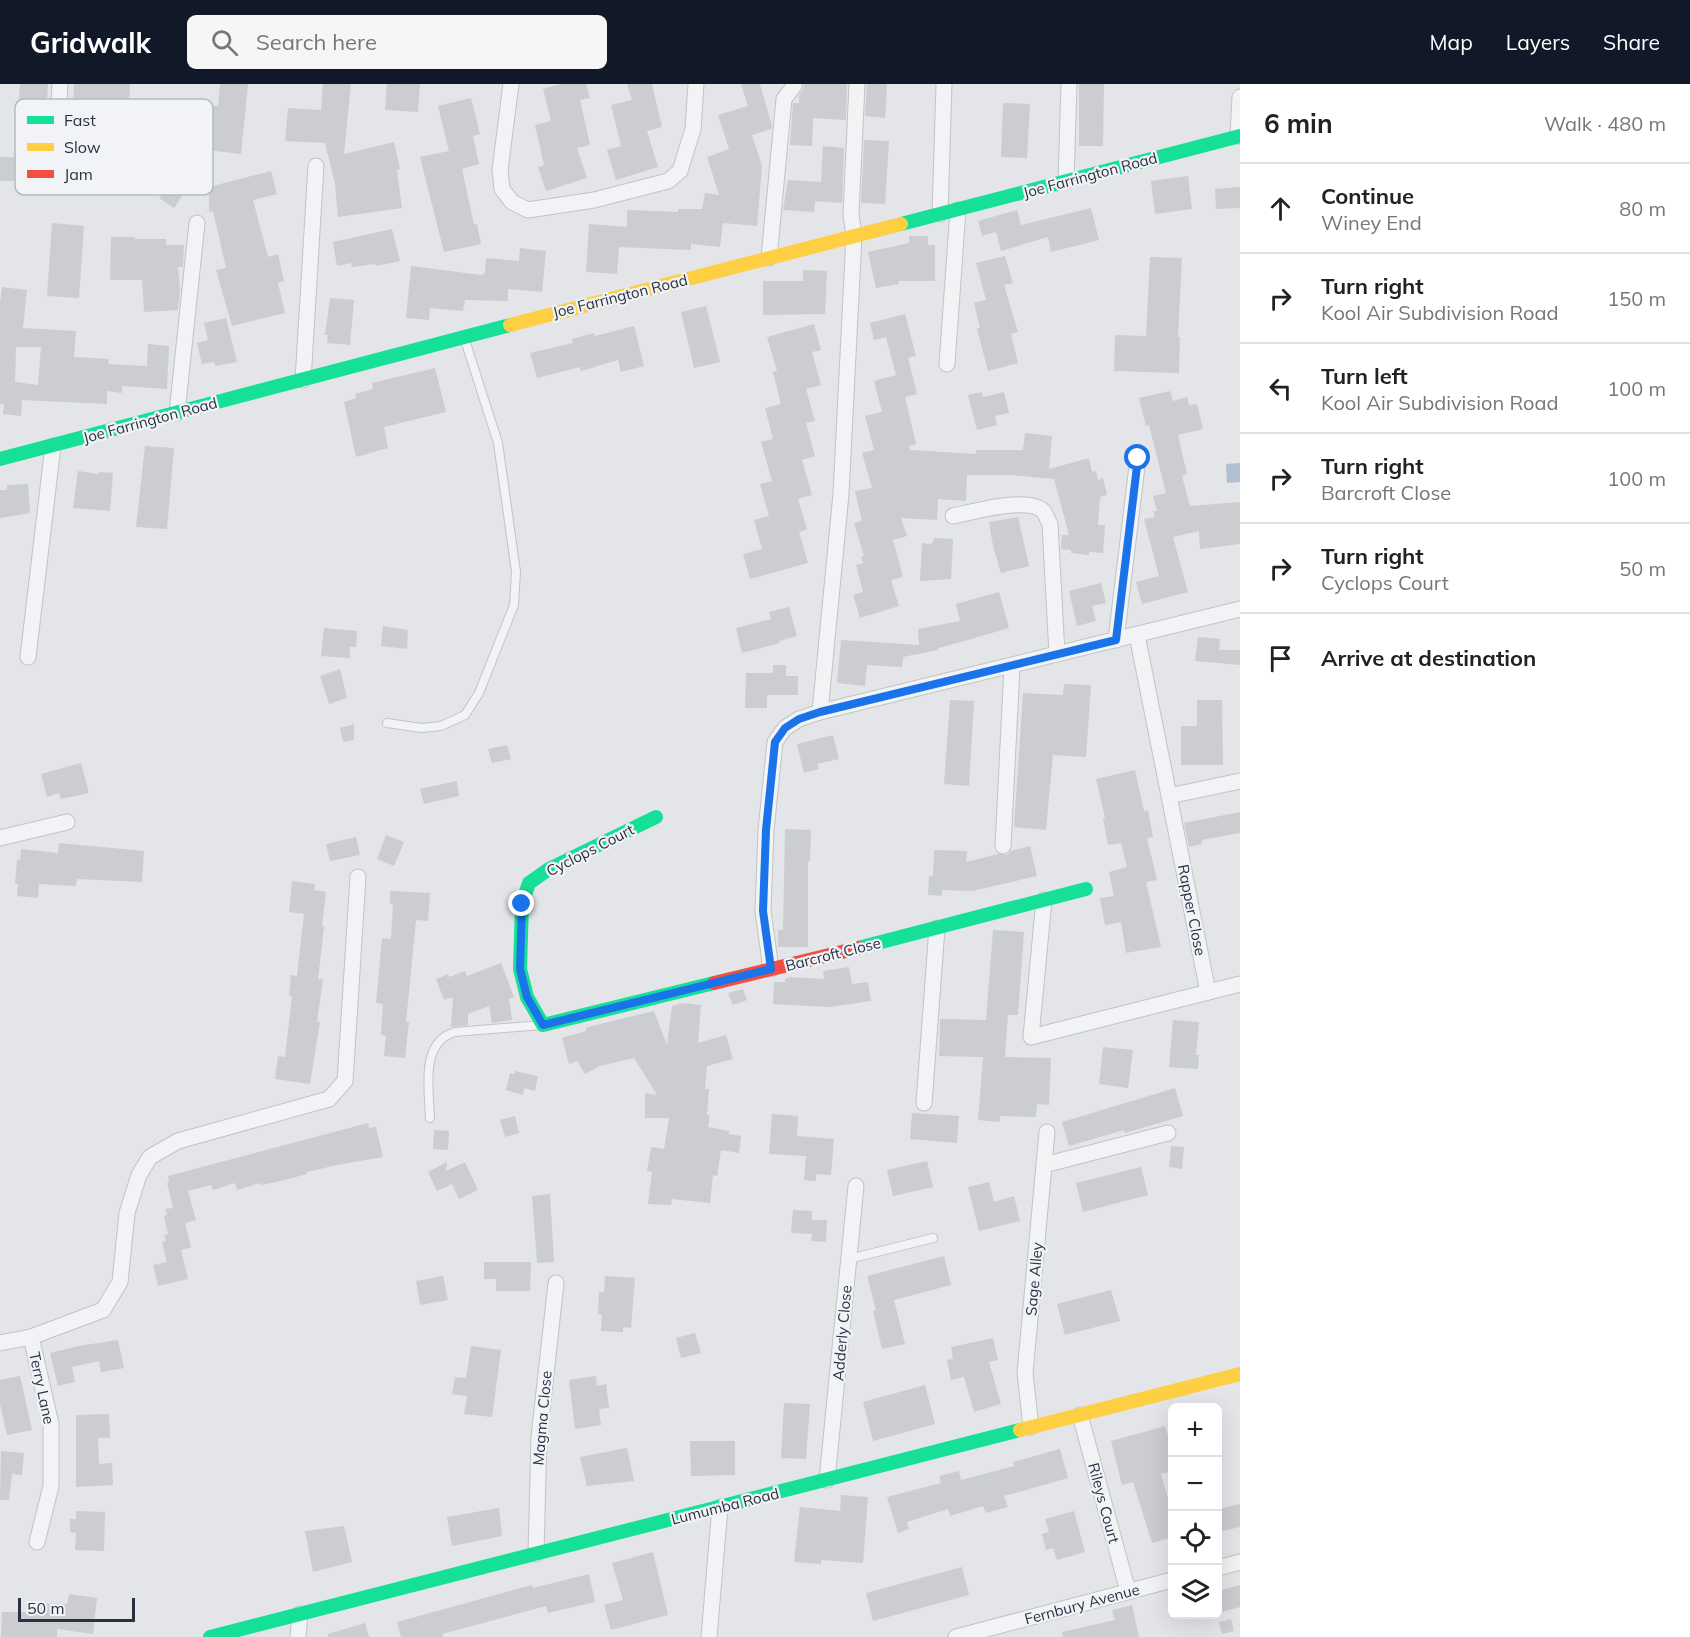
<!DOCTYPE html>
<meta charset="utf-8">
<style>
body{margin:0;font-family:Mulish,sans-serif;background:#f6f6f6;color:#222}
.controls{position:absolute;right:18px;bottom:18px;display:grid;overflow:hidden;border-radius:9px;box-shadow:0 6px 24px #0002}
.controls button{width:54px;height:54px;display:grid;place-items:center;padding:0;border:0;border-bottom:2px solid #e0e0e0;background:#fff;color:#222;font:30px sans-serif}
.scale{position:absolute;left:18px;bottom:15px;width:117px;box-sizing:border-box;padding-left:6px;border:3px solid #293142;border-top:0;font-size:16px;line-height:21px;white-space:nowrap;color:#293142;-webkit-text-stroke:4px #f1f3f7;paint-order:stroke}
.stop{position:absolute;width:18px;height:18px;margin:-14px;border:4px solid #1a73e8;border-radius:50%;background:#fff}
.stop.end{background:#1a73e8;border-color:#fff;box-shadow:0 2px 6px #0008}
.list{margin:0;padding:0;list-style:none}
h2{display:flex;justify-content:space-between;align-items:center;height:78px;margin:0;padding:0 24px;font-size:26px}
h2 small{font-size:20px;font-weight:400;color:#767676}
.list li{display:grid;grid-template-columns:39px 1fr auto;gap:18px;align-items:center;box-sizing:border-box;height:90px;padding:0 24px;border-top:2px solid #e0e0e0}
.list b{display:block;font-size:22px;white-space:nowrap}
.list p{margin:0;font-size:20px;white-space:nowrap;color:#767676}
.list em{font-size:20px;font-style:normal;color:#767676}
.icon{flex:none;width:33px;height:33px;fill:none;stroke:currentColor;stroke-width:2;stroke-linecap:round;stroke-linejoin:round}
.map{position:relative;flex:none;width:1240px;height:1553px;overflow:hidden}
header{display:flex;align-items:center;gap:36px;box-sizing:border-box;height:84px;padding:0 30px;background:#111827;color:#fff}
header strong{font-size:28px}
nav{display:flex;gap:33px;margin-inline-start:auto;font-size:21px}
.search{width:420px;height:54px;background:#f6f6f6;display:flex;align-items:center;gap:15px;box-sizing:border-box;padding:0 21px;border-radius:9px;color:#767676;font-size:22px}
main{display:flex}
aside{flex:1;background:#fff}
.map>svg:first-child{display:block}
</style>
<header>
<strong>Gridwalk</strong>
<div class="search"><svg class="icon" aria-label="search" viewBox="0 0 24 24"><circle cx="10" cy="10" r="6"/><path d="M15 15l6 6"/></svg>Search here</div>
<nav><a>Map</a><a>Layers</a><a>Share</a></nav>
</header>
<main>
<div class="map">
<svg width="1240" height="1553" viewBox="0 0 1240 1553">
<rect width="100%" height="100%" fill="#e3e5e8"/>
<!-- water -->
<path fill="#b1bfd3" d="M1240,379V398L1227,399L1226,380Z"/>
<!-- building -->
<g fill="#cbcdd0" fill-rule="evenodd">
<path d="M20,0H48L45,49L17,48Z"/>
<path d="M74,0H130L127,57H131V79H94V87L70,86Z"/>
<path d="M220,0H248L241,70L208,66L207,71L154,68L155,45L186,47L187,21L218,22Z"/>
<path d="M323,0H351L344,70L394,58L400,85L397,86L402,124L338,133L335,100L325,59L285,57L288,24L321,26Z"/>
<path d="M387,0H420L418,28L385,26Z"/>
<path d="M561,0H586L590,14L580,16L590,61L577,64L587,94L546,107L538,83L544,81L535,41L551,37L543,5Z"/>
<path d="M627,0H652L662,43L647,47L658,83L616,96L607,66L621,62L611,21L632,16Z"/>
<path d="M741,0H760L772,42L771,45L752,51L762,82L757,142L723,139L720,163L691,160V166L619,163L617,190L586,188L589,140L627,143V126L678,128V125H702L705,109L719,111L707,73L729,65L718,31L748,22Z"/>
<path d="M803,0H847L846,36L813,34L812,62L790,61L793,19H799V12L804,4Z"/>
<path d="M867,0H887L885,34L865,32Z"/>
<path d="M1079,0H1104L1103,62H1079Z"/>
<path d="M471,14L480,50L473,52L479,80L462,85L474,141L477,140L481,160L444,168L420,73L449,67L438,22Z"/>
<path d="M1003,19L1030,20L1027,74L1001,73Z"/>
<path d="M864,56L889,57L885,120L861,119Z"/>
<path d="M823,62L844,64L842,119L815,117L814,128L783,126L788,96L821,98Z"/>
<path d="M0,73L30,74V80H37V97H0Z"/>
<path d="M271,87L277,110L253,116L268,173L278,170L284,197L278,199L285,229L232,242L216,186L226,184L213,127L209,128V103Z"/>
<path d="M176,89L191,99L174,124L159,114Z"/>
<path d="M1188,92L1192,125L1155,130L1151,97Z"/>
<path d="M1240,103V124L1216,125L1215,105Z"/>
<path d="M1091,124L1099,156L1051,168L1048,153L1001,167L996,148L982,152L978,137L1017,126L1021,141Z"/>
<path d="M52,139L84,142L79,214L47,212Z"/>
<path d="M392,145L400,177L376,182L375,180L352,183L351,179L337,182L333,158Z"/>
<path d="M909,152H928V161H935V197H898L899,200L876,204L868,168L909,159Z"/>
<path d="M111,153H135V155H166V161H184L183,183H178L180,207L178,226L144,228L142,196H110Z"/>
<path d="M520,164L546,167L542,208L508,205V217L465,216L463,227L430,224L429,236L406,234L411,182L481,191L485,189L486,174L519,177Z"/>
<path d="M1005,172L1013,199L1004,201L1018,248L1011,250L1018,279L988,287L977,245L980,244L974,219L986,216L976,179Z"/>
<path d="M1150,173L1182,174L1178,253H1180L1179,289L1114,287L1115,251L1146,252Z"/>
<path d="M803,186L827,187L825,230L763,231V197H803Z"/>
<path d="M2,203L27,206L23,244L76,247L74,273L109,275L108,280L147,282L148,260L169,262L167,305L122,302V309L107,307V320L22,316L21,332L3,330L4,320H0V218ZM16,263H41L38,301L15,298Z"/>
<path d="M330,214L354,216L350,261L327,259L328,251H325Z"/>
<path d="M706,222L720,278L694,284L681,228Z"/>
<path d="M905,230L916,272L908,274L917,310L905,313L916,360L909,362L910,366L976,370V366H1023L1025,349L1052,352L1049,385L1089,374L1092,388L1096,387L1098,396L1103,394L1107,411L1100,413L1098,441H1105L1103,469L1089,468V471L1071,469V466L1061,465L1062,451H1069L1054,395L1009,391H967L966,417L938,415L937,436L901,434L907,452L893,456L903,493L891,496L899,522L860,534L853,511L863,508L856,481L863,479L861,473L864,472L854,439L862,437L855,407L872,404L862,369L874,366L865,332L882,328L874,297L896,291L886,253L874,256L870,239Z"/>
<path d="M226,234L237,278L215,282L214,278L202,280L197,259L208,256L204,239Z"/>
<path d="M814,240L821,266L812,268L821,301L806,305L815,337L806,339L815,372L802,376L812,411L798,415L807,445L799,448L808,479L750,495L743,470L762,465L754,436L769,432L760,400L772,397L761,358L773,355L765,324L781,320L773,288L777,287L767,253Z"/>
<path d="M634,242L644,282L621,288L618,276L581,287L580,283L537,294L530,269L573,259L572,255L594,249L595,252Z"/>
<path d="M435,284L446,328L384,343L388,364L356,373L344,318L356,314L355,310L373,305L372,299Z"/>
<path d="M1170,307L1173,317L1187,313L1189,321L1197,320L1203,345L1178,351L1187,390L1182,392L1190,422L1240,418V460L1200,465L1199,447L1173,453L1188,508L1142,520L1136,498L1159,492L1144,435L1155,433L1153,427H1157L1153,412L1166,409L1149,341L1146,342L1139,314Z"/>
<path d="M982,308L983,313L1004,308L1009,329L995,332L997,341L977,346L968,311Z"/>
<path d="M145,362L174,364L167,445L136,443Z"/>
<path d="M78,387L99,390V388L113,389L110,427L73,424Z"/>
<path d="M28,400L30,429L0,434V406H7V401Z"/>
<path d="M1018,433L1029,482L1001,489L993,462L989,438Z"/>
<path d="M934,454L953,455L951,495L920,497L922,459L932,460Z"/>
<path d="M1101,499L1106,519L1092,522L1096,537L1077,542L1069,507Z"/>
<path d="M999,508L1009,544L950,561L938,564V566L903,573L902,583L867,581L865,602L837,599L841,556L919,561L918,545L960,537L956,520Z"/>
<path d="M789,523L797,552L779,557L780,559L742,569L736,544L771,535L769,528Z"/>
<path d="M383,542L408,546L407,565L381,562Z"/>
<path d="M324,544L357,547L356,563H350V574L321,572Z"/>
<path d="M1198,553L1220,555L1219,566H1240V581L1195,577Z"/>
<path d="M773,581H786V592H798V611H767V624H745L746,589H773Z"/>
<path d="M340,585L347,614L329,620L320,592Z"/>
<path d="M1064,600L1091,601L1086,673L1053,671L1046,746L1014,743L1023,609L1063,611Z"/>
<path d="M950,616L974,617L969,702L944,700Z"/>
<path d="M1197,616H1222L1223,681H1181V642H1197Z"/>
<path d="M354,640V656L343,658L340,644Z"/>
<path d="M833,651L839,675L817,680L819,685L804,689L797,660Z"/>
<path d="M507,661L511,675L492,679L488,665Z"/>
<path d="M81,679L89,709L61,715L59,709L47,713L41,690Z"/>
<path d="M1135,686L1144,727L1148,726L1153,753L1147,754L1157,796L1146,798L1161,863L1126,869L1121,838L1105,841L1100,814L1114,812L1109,788L1127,783L1121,759L1108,761L1103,734H1105L1096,695Z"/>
<path d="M457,697L459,712L424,720L420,705Z"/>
<path d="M1240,728V749L1202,756V760L1189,763L1184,739Z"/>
<path d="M785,745L811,746L810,777H808V863H778V846H783Z"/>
<path d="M386,751L404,758L394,782L377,775Z"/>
<path d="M356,753L360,771L330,777L326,760Z"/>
<path d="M59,759L144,767L142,798L77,795L76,802L39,800L38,814L17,812L18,800H15L17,776H20L21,765L58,769Z"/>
<path d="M1030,762L1037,792L972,807L942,806V812L928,811L929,792H933L934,766L967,767L966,778L998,770L1007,771L1011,767Z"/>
<path d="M292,797L315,800L314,806L326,808L322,842L324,843L318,895H323L317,938H320L310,1000L275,995L278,972L285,973L292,912L289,911L291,891L297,892L304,830L289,828Z"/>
<path d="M390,807L430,809L428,837L416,836L406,938H409L405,974L384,972L386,952L381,951L383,920L376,919L382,854L391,855L393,820H390Z"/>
<path d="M993,846L1024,848L1018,931H1008L1005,973L1051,974L1049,1021L1037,1020L1036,1033L1000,1032V1038L978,1036L983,973L939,972L940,935L986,936Z"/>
<path d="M501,879L514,913L509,915L512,936L492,939L489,922L468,930V941L451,943L453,913L444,916L436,895L448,890L449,893L465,887L467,892Z"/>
<path d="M849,883L852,900L868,898L871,917L830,923L773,920L774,898H785V895L790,893L824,895L823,887Z"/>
<path d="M743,905L747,916L733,921L728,909Z"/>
<path d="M684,919L701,921L698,959L726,951L733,975L707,982L705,1005H709L707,1031H710L708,1043L729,1047V1050L741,1052L739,1069L721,1066L717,1092L713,1091L710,1119L672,1115L671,1121L648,1120L652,1088L647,1087L651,1063L664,1065L669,1034H645V1009L657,1011L634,974L600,982L585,990L577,977L569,980L562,954L586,947V944L588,943L654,927L667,961L672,922Z"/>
<path d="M1173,936L1199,938L1196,971H1199L1198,985L1169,983Z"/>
<path d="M1103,963L1133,966L1128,1004L1099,1000Z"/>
<path d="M515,987L538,992L535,1007L524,1004L523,1011L506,1006L510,989L515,990Z"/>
<path d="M1175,1004L1183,1032L1125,1049L1124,1046L1069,1062L1062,1038Z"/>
<path d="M912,1029L959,1032L957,1059L910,1055Z"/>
<path d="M772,1030L798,1032L797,1052L834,1055L831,1091L816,1090V1097L804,1096L806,1072L769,1070Z"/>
<path d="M515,1032L519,1049L505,1053L500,1036Z"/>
<path d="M368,1039L369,1044L376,1043L383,1073L337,1081L307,1088V1090L281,1097L261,1101L260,1099L237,1106L235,1099L213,1106L211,1101L188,1107L196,1136L185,1139L191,1163L181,1166L188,1195L158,1202L153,1181L167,1178L162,1158L166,1157L164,1151L168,1150L164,1132L167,1131L165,1125L173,1124L167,1099L169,1098L168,1092Z"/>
<path d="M434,1046L449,1047L448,1066L433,1065Z"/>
<path d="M1171,1062L1184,1063L1182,1085L1169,1083Z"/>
<path d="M927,1077L933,1103L893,1112L887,1086Z"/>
<path d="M447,1078L446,1087L465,1078L478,1106L459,1115L452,1100L437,1107L428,1088Z"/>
<path d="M1141,1083L1148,1111L1083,1128L1076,1099Z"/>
<path d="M989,1098L994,1118L1014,1112L1020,1137L979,1147L968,1103Z"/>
<path d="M550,1110L554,1178L537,1179L532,1112Z"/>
<path d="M793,1126L812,1127V1136H827L826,1158L811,1157L812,1150L791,1149Z"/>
<path d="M944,1172L951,1201L894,1216L905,1260L882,1265L873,1227L876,1226L867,1192Z"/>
<path d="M484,1178H531L530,1207H496V1195H484Z"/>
<path d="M443,1192L448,1216L420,1221L416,1197Z"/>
<path d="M605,1192L635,1194L631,1244L623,1243V1248L601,1247L602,1231L598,1230L599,1208H604Z"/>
<path d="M1111,1206L1120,1237L1065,1251L1057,1220Z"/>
<path d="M695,1249L701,1269L681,1274L676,1254Z"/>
<path d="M993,1254L998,1276L989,1278L1001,1320L974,1328L964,1293L951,1296L947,1276L953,1275L951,1263Z"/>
<path d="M118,1256L124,1284L101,1288L99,1277L72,1283L75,1298L58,1302L50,1269L78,1262Z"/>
<path d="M471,1262L501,1266L492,1333L464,1330L467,1312L452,1310L455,1293L466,1294Z"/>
<path d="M20,1292L32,1346L7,1351L0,1320V1296Z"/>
<path d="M596,1292L597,1302L606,1300L609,1324L599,1325L601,1341L575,1345L569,1296Z"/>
<path d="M925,1301L935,1340L873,1357L863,1318Z"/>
<path d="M784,1319L810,1320L806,1375L781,1374Z"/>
<path d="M109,1330L110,1354H98L99,1380L112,1379L113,1401L76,1403V1331Z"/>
<path d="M1165,1342L1173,1369V1387L1161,1390L1173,1432V1453L1152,1459L1133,1398L1122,1401L1111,1357Z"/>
<path d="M690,1357H735V1391L691,1392Z"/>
<path d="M627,1364L634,1397L587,1402L580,1373Z"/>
<path d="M1060,1365L1068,1394L1004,1412L1008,1423L986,1429L983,1422L950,1432L948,1425L907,1438L909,1445L898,1449L887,1413L941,1399L939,1392L959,1387L961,1396L1014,1382L1013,1378Z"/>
<path d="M1,1367L24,1369L22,1391L12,1390L9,1416H0Z"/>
<path d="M841,1411L868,1413L863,1479L821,1476V1480L794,1478L800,1423L840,1427Z"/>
<path d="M1240,1420V1443L1218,1448V1425Z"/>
<path d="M499,1424L502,1452L452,1462L447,1433Z"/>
<path d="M76,1427L105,1428L104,1467L75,1466L76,1449L70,1448V1435H76Z"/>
<path d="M1074,1427L1085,1468L1057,1476L1053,1464L1046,1466L1042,1450L1049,1448L1045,1435Z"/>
<path d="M344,1442L352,1478L313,1488L305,1447Z"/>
<path d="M653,1468L668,1531L611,1546L604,1521L623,1516L612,1479Z"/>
<path d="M962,1483L969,1511L873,1537L866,1509Z"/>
<path d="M589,1490L595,1518L548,1529L546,1522L442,1550L443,1553H401L397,1538L532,1501L533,1504Z"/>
<path d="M1240,1501V1523L1218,1529V1507Z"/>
<path d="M69,1510L97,1514L93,1550L57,1545V1553H1L2,1528H31V1519L67,1520Z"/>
<path d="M1132,1521L1139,1553H1063L1062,1548L1115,1536L1112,1526Z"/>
<path d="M1231,1535L1234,1547L1222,1550L1219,1538Z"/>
<path d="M365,1539L369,1553H328V1550Z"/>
</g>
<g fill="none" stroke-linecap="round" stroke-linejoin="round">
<defs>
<g id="lane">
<path d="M387,639L421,644L441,642L465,631L479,609L514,521L516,488L498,359L464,253"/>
<path d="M430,1034C429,1005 420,958 455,948L542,941"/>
<path d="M849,1175L933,1154"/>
</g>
<g id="street">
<path d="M511,0L500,86L502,105L512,118L528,126L594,116L668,97L680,87L693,45L696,0"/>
<path d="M1238,52L1240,13"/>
<path d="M56,76L60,0"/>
<path d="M1066,97L1069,0"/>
<path d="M940,130L944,0"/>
<path d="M769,174L784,15L794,2"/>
<path d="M947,280L958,126"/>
<path d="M303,296L316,82"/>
<path d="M177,329L197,139"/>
<path d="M953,432C972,428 1029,412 1043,427C1046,430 1048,437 1050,440L1057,570"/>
<path d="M1137,551L1208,908"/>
<path d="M1116,556L1138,374"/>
<path d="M28,573L53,362"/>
<path d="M820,628L841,410L854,152L851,130L857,0"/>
<path d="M1169,712L1240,697"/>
<path d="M0,754L67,738"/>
<path d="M1003,762L1012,582"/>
<path d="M1044,816L1031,953L1240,900"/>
<path d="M771,885L763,827L766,746L775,658L785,644L799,635L820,628L1240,525"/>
<path d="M924,1019L937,844"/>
<path d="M1044,1081L1168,1049"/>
<path d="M31,1253L51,1340V1402L37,1458"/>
<path d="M0,1259L31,1253L103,1226L120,1198L127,1129L139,1091L150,1073L178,1057L329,1015L345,997L358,793"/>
<path d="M1080,1331L1128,1507"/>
<path d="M1031,1343L1025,1289L1047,1048"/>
<path d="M827,1396L856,1102"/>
<path d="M536,1470L539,1353L556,1199"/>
<path d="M1218,1484L1240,1478"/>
<path d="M298,1553L300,1530"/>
<path d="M709,1553L720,1423"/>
<path d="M956,1553L1172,1496"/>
</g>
</defs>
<!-- lane casing -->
<use href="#lane" stroke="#c1c3c6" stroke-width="10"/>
<!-- street casing -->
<use href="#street" stroke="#c1c3c6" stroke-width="17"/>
<!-- lane -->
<use href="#lane" stroke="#f2f3f5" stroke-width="8"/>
<!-- street -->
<use href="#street" stroke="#f2f3f5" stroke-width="15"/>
<!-- fast -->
<g stroke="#16e098" stroke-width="14">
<path d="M901,140L1240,52"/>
<path d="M0,375L510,241"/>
<path d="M656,733L549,785L529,799L522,820L520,885L527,913L543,941L714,899"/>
<path d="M858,864L1086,805"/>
<path d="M210,1553L1020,1346"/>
</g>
<!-- slow -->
<g stroke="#ffcf43" stroke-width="14">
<path d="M510,241L901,140"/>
<path d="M1020,1346L1240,1290"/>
</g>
<!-- jam -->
<path stroke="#f24e42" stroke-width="14" d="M714,899L858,864"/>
</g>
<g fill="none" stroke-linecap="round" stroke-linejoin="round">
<!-- route -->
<path stroke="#1a73e8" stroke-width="8" d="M522,820L520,885L527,913L543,941L771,885L763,827L766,746L775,658L785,644L799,635L820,628L1116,556L1138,374"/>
</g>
<g text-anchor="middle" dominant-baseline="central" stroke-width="4.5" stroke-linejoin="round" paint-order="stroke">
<!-- street labels -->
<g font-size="15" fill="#293142" stroke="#f1f3f7">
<text transform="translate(1090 91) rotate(-15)">Joe Farrington Road</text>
<text transform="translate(620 212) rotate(-14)">Joe Farrington Road</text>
<text transform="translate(150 336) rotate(-15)">Joe Farrington Road</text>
<text transform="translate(590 766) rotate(-27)">Cyclops Court</text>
<text transform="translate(1192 826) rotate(79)">Rapper Close</text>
<text transform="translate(833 870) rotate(-14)">Barcroft Close</text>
<text transform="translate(1034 1195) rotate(-85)">Sage Alley</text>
<text transform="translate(842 1249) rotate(-85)">Adderly Close</text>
<text transform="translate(42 1304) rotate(78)">Terry Lane</text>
<text transform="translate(542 1334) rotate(-85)">Magma Close</text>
<text transform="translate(1104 1419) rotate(75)">Rileys Court</text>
<text transform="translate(725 1422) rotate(-14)">Lumumba Road</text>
<text transform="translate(1082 1520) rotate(-15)">Fernbury Avenue</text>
</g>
</g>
<!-- legend -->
<rect x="15" y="15" width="198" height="96" rx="9" fill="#f1f3f7" stroke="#b5b9c1" stroke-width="1.5"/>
<rect x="27" y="32" width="27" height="8" fill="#16e098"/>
<rect x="27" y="59" width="27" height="8" fill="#ffcf43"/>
<rect x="27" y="86" width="27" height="8" fill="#f24e42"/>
<g font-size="16" fill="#293142">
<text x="64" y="42">Fast</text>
<text x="64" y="69">Slow</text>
<text x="64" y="96">Jam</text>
</g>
</svg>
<div class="controls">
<button>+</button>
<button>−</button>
<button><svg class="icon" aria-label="locate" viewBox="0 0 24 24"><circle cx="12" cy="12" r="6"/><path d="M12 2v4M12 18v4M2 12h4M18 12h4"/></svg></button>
<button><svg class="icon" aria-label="layers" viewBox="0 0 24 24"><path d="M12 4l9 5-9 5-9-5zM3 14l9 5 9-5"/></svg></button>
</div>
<div class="scale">50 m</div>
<div class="stop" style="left:1138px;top:374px"></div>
<div class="stop end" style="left:522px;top:820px"></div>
</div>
<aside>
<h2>6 min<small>Walk · 480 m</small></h2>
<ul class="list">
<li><svg class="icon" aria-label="ahead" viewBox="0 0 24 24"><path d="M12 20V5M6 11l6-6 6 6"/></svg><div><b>Continue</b><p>Winey End</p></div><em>80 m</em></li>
<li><svg class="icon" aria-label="right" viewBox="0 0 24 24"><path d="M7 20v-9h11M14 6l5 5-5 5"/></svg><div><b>Turn right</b><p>Kool Air Subdivision Road</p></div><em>150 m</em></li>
<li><svg class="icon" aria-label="left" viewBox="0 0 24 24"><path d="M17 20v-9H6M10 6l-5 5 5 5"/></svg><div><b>Turn left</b><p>Kool Air Subdivision Road</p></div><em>100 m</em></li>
<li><svg class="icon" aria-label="right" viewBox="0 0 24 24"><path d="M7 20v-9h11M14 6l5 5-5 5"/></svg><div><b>Turn right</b><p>Barcroft Close</p></div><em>100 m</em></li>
<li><svg class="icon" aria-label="right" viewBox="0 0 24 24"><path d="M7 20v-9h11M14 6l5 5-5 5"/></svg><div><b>Turn right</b><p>Cyclops Court</p></div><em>50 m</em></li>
<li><svg class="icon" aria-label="arrive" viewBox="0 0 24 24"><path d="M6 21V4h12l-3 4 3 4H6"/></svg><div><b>Arrive at destination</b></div></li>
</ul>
</aside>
</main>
